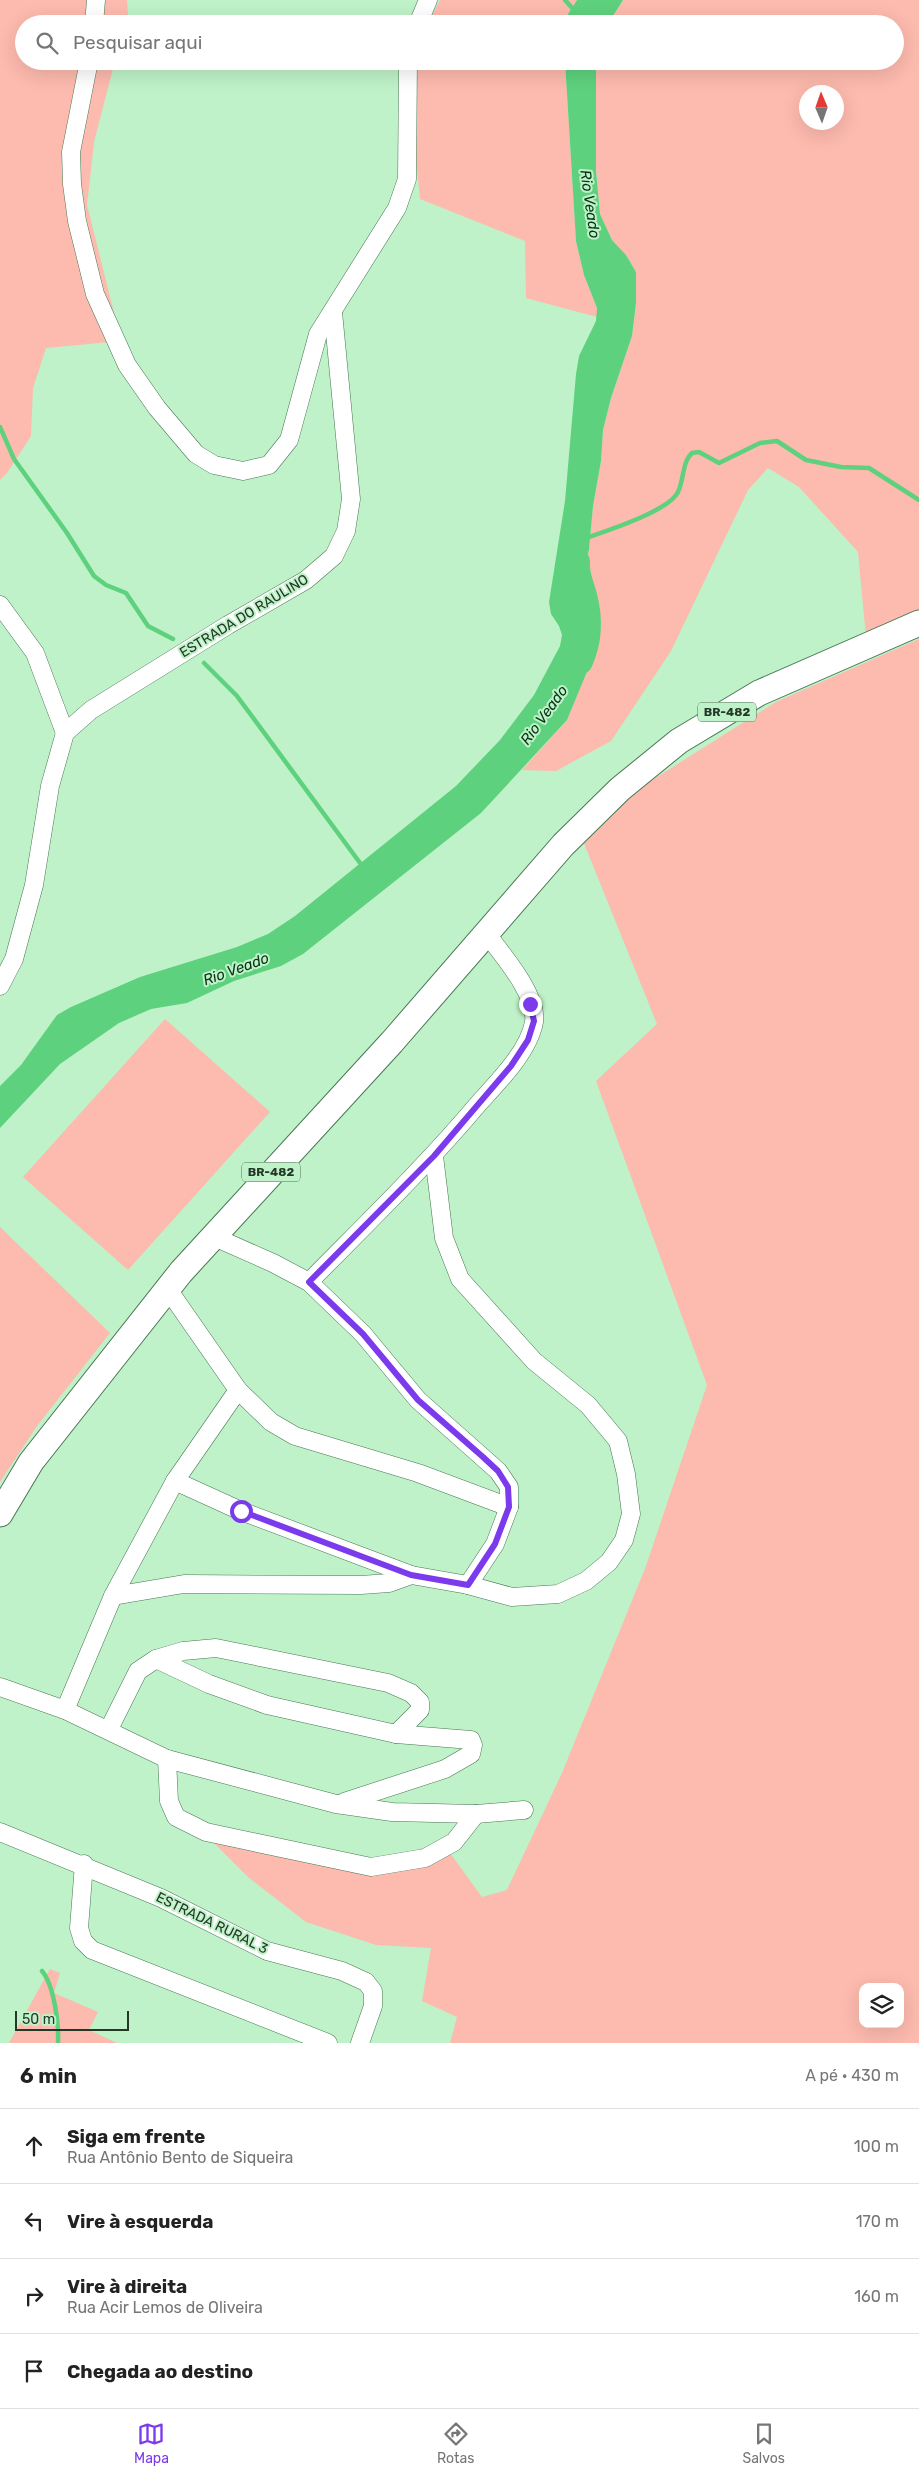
<!DOCTYPE html>
<html lang="pt">
<meta charset="utf-8">
<style>
body{margin:0;font-family:Rubik,sans-serif;background:#f6f6f6;color:#222}
.controls{position:absolute;right:15px;bottom:15px;display:grid;overflow:hidden;border-radius:10px;box-shadow:0 5px 20px #0002}
.controls button{width:45px;height:45px;display:grid;place-items:center;padding:0;border:0;border-bottom:1px solid #e0e0e0;background:#fff;color:#222;font:25px sans-serif}
.compass{position:absolute;left:799px;top:85px;width:45px;height:45px;border-radius:50%;background:#fff;box-shadow:0 5px 20px #0002;rotate:358deg}
.scale{position:absolute;left:15px;bottom:12px;width:114px;box-sizing:border-box;padding-left:5px;border:2px solid #243828;border-top:0;font-size:14px;line-height:18px;white-space:nowrap;color:#243828;-webkit-text-stroke:4px #bff2c8;paint-order:stroke}
.stop{position:absolute;width:15px;height:15px;margin:-11px;border:4px solid #7c3aed;border-radius:50%;background:#fff}
.stop.end{background:#7c3aed;border-color:#fff;box-shadow:0 1px 5px #0008}
.list{margin:0;padding:0;list-style:none}
h2{display:flex;justify-content:space-between;align-items:center;height:65px;margin:0;padding:0 20px;font-size:21px}
h2 small{font-size:16px;font-weight:400;color:#767676}
.list li{display:grid;grid-template-columns:32px 1fr auto;gap:15px;align-items:center;box-sizing:border-box;height:75px;padding:0 20px;border-top:1px solid #e0e0e0}
.list b{display:block;font-size:19px;white-space:nowrap}
.list p{margin:0;font-size:16px;white-space:nowrap;color:#767676}
.list em{font-size:16px;font-style:normal;color:#767676}
.icon{flex:none;width:28px;height:28px;fill:none;stroke:currentColor;stroke-width:2;stroke-linecap:round;stroke-linejoin:round}
.map{position:relative;flex:none;width:919px;height:2043px;overflow:hidden}
.search{position:absolute;background:#fff;box-shadow:0 5px 20px #0002;left:15px;right:15px;top:15px;height:55px;display:flex;align-items:center;gap:12px;box-sizing:border-box;padding:0 18px;border-radius:28px;color:#767676;font-size:19px}
.sheet{height:365px;background:#fff}
nav{display:flex;justify-content:space-around;align-items:center;box-sizing:border-box;height:70px;border-top:1px solid #e0e0e0;background:#fff;font-size:14px;color:#767676}
nav a{display:grid;justify-items:center;gap:2px}
nav .on{color:#7c3aed}
.map>svg:first-child{display:block}
</style>
<div class="map">
<svg width="919" height="2043" viewBox="0 0 919 2043">
<rect width="100%" height="100%" fill="#bff2c8"/>
<!-- green -->
<g fill="#fdbaae" fill-rule="evenodd">
<path d="M0,0H127L128,16L125,24H24V61H115L94,142L87,205L121,341L46,348L33,388L31,436L7,473L0,480Z"/>
<path d="M440,0H577L568,14L567,24H428Z"/>
<path d="M623,0H919V615L866,637L858,552L799,487L768,468L748,490L671,651L611,741L556,771L522,770L567,720L578,693L591,648L585,612L582,574L589,550L593,506L601,461L603,430L611,398L632,336L636,303V272L626,255L612,240L600,214L596,171V61H895V24H608ZM806,92H836V122H806Z"/>
<path d="M416,61H565L576,241L584,275L597,308V317L526,298L525,241L420,199L412,121Z"/>
<path d="M919,639V2043H450L457,2017L422,2001L431,1948L376,1945L306,1922L248,1877L210,1839L346,1863L395,1857L442,1842L482,1897L507,1890L562,1773L646,1566L707,1385L596,1081L657,1024L581,836L622,799L776,702ZM863,1987H900V2024H863Z"/>
<path d="M165,1019L270,1112L128,1270L23,1177Z"/>
<path d="M0,1227L110,1333L37,1426L0,1482Z"/>
<path d="M50,1969L60,1973L54,1993L98,2012L89,2030L117,2043H9Z"/>
</g>
<!-- water -->
<g fill="#5ed17e">
<path d="M577,0H623L608,24H567L568,14Z"/>
<path d="M565,61H596V171L600,214L612,240L626,255L636,272V303L632,336L611,398L603,430L601,461L593,506L589,550L582,574L585,612L591,648L586,674L567,720L481,813L303,954L281,966L234,981L187,1003L151,1009L119,1023L60,1064L0,1128V1086L21,1065L57,1015L71,1007L140,977L237,947L268,934L295,916L456,786L500,740L534,695L560,646L562,635L559,626L551,614L549,602L565,501L576,374L579,356L596,321L597,308L584,275L576,241Z"/>
</g>
<g fill="none" stroke-linecap="round" stroke-linejoin="round">
<!-- stream -->
<g stroke="#5ed17e" stroke-width="4.5">
<path d="M565,0L574,10"/>
<path d="M0,427L14,459L67,533L94,576L106,585L126,593L148,626L173,639"/>
<path d="M586,538C606,531 669,511 678,492C684,480 682,462 692,453L699,452L719,463L760,443L777,441L806,460L841,467L869,468L919,500"/>
<path d="M204,663L237,696L363,867"/>
<path d="M42,1971C54,1985 59,2024 58,2043"/>
</g>
<!-- river -->
<path stroke="#5ed17e" stroke-width="28" d="M576,562C575,576 580,584 583,596C589,618 588,641 579,661"/>
<defs>
<g id="minor">
<path d="M94,24L96,0"/>
<path d="M418,24L428,0"/>
<path d="M89,61L71,152L72,184L77,221L95,294L127,365L157,408L196,454L214,465L243,471L269,465L289,440L318,334L397,208L407,179L408,61"/>
<path d="M0,605L35,653L65,733"/>
<path d="M0,986L14,959L34,885L50,786L65,733L91,710L228,625L306,580L334,556L346,531L351,499L333,312"/>
<path d="M212,1236L273,1263L309,1282L363,1334L418,1400L498,1471L509,1487V1507L495,1544L468,1585"/>
<path d="M309,1282C367,1223 426,1166 479,1103C498,1082 529,1051 534,1022C538,995 501,953 486,933"/>
<path d="M167,1288L238,1390L271,1422L295,1436L418,1473L509,1507"/>
<path d="M175,1481L241,1511L411,1575L468,1585L512,1597L558,1594L586,1581L609,1562L624,1540L631,1514L626,1474L618,1441L588,1405L534,1361L460,1279L444,1238L434,1156"/>
<path d="M113,1596L184,1584L361,1585L389,1583L411,1575"/>
<path d="M156,1659L209,1684L267,1705L396,1734L471,1740L473,1745L471,1754L445,1769L344,1802"/>
<path d="M0,1687L65,1710L167,1759L336,1804L392,1812L476,1814L524,1810"/>
<path d="M65,1710L113,1596L175,1481L238,1390"/>
<path d="M109,1729L138,1671L156,1659L183,1651L216,1648L388,1683L411,1693L420,1702V1710L396,1734"/>
<path d="M167,1759L169,1801L176,1817L206,1832L371,1867L425,1858L454,1842L476,1814"/>
<path d="M0,1832L161,1898L267,1951L342,1971L366,1982L373,1991V2006L360,2043"/>
<path d="M84,1864L79,1928L83,1941L92,1950L328,2043"/>
</g>
<path id="highway" d="M0,1514L31,1462L181,1272L392,1042L563,845L620,789L679,741L759,693L919,623"/>
</defs>
<!-- minor casing -->
<use href="#minor" stroke="#487753" stroke-width="19"/>
<!-- highway casing -->
<use href="#highway" stroke="#487753" stroke-width="27"/>
<!-- minor -->
<use href="#minor" stroke="#fff" stroke-width="18"/>
<!-- highway -->
<use href="#highway" stroke="#fff" stroke-width="25"/>
</g>
<g fill="none" stroke-linecap="round" stroke-linejoin="round">
<!-- route -->
<path stroke="#7c3aed" stroke-width="6" d="M241,1511L411,1575L468,1585L495,1544L509,1507L508,1487L498,1471L483,1457L418,1400L363,1334L309,1282L434,1156L511,1066L528,1040L534,1021L530,1004"/>
</g>
<g text-anchor="middle" dominant-baseline="central" stroke-width="4" stroke-linejoin="round" paint-order="stroke">
<!-- shield labels -->
<g fill="#bff2c8" stroke="#527058" stroke-width="1">
<rect x="698" y="702.5" width="58" height="19" rx="4"/>
<rect x="242" y="1162.5" width="58" height="19" rx="4"/>
</g>
<g font-size="12" font-weight="bold" fill="#243828">
<text x="727" y="712">BR-482</text>
<text x="271" y="1172">BR-482</text>
</g>
<!-- street labels -->
<g font-size="14" fill="#243828" stroke="#bff2c8">
<text transform="translate(244 616) rotate(-31)">ESTRADA DO RAULINO</text>
<text transform="translate(212 1923) rotate(26)">ESTRADA RURAL 3</text>
</g>
<!-- water labels -->
<g font-size="15" font-style="italic" fill="#043515" stroke="#bff2c8">
<text transform="translate(590 204) rotate(82)">Rio Veado</text>
<text transform="translate(544 715) rotate(-54)">Rio Veado</text>
<text transform="translate(236 969) rotate(-20)">Rio Veado</text>
</g>
</g>
</svg>
<div class="controls">
<button><svg class="icon" aria-label="layers" viewBox="0 0 24 24"><path d="M12 4l9 5-9 5-9-5zM3 14l9 5 9-5"/></svg></button>
</div>
<svg class="compass" viewBox="-18 -18 36 36"><path d="M0-13l5 13h-10z" fill="#e53935"/><path d="M0 13l5-13h-10z" fill="#767676"/></svg>
<div class="scale">50 m</div>
<div class="stop" style="left:241px;top:1511px"></div>
<div class="stop end" style="left:530px;top:1004px"></div>
<div class="search"><svg class="icon" aria-label="search" viewBox="0 0 24 24"><circle cx="10" cy="10" r="6"/><path d="M15 15l6 6"/></svg>Pesquisar aqui</div>
</div>
<section class="sheet">
<h2>6 min<small>A pé · 430 m</small></h2>
<ul class="list">
<li><svg class="icon" aria-label="ahead" viewBox="0 0 24 24"><path d="M12 20V5M6 11l6-6 6 6"/></svg><div><b>Siga em frente</b><p>Rua Antônio Bento de Siqueira</p></div><em>100 m</em></li>
<li><svg class="icon" aria-label="left" viewBox="0 0 24 24"><path d="M17 20v-9H6M10 6l-5 5 5 5"/></svg><div><b>Vire à esquerda</b></div><em>170 m</em></li>
<li><svg class="icon" aria-label="right" viewBox="0 0 24 24"><path d="M7 20v-9h11M14 6l5 5-5 5"/></svg><div><b>Vire à direita</b><p>Rua Acir Lemos de Oliveira</p></div><em>160 m</em></li>
<li><svg class="icon" aria-label="arrive" viewBox="0 0 24 24"><path d="M6 21V4h12l-3 4 3 4H6"/></svg><div><b>Chegada ao destino</b></div></li>
</ul>
</section>
<nav>
<a class="on"><svg class="icon" aria-label="map" viewBox="0 0 24 24"><path d="M3 6l6-2 6 2 6-2v14l-6 2-6-2-6 2zM9 4v14M15 6v14"/></svg>Mapa</a>
<a><svg class="icon" aria-label="directions" viewBox="0 0 24 24"><path d="M12 3l9 9-9 9-9-9zM9 14v-3h6M13 9l2 2-2 2"/></svg>Rotas</a>
<a><svg class="icon" aria-label="saved" viewBox="0 0 24 24"><path d="M7 4h10v16l-5-4-5 4z"/></svg>Salvos</a>
</nav>
